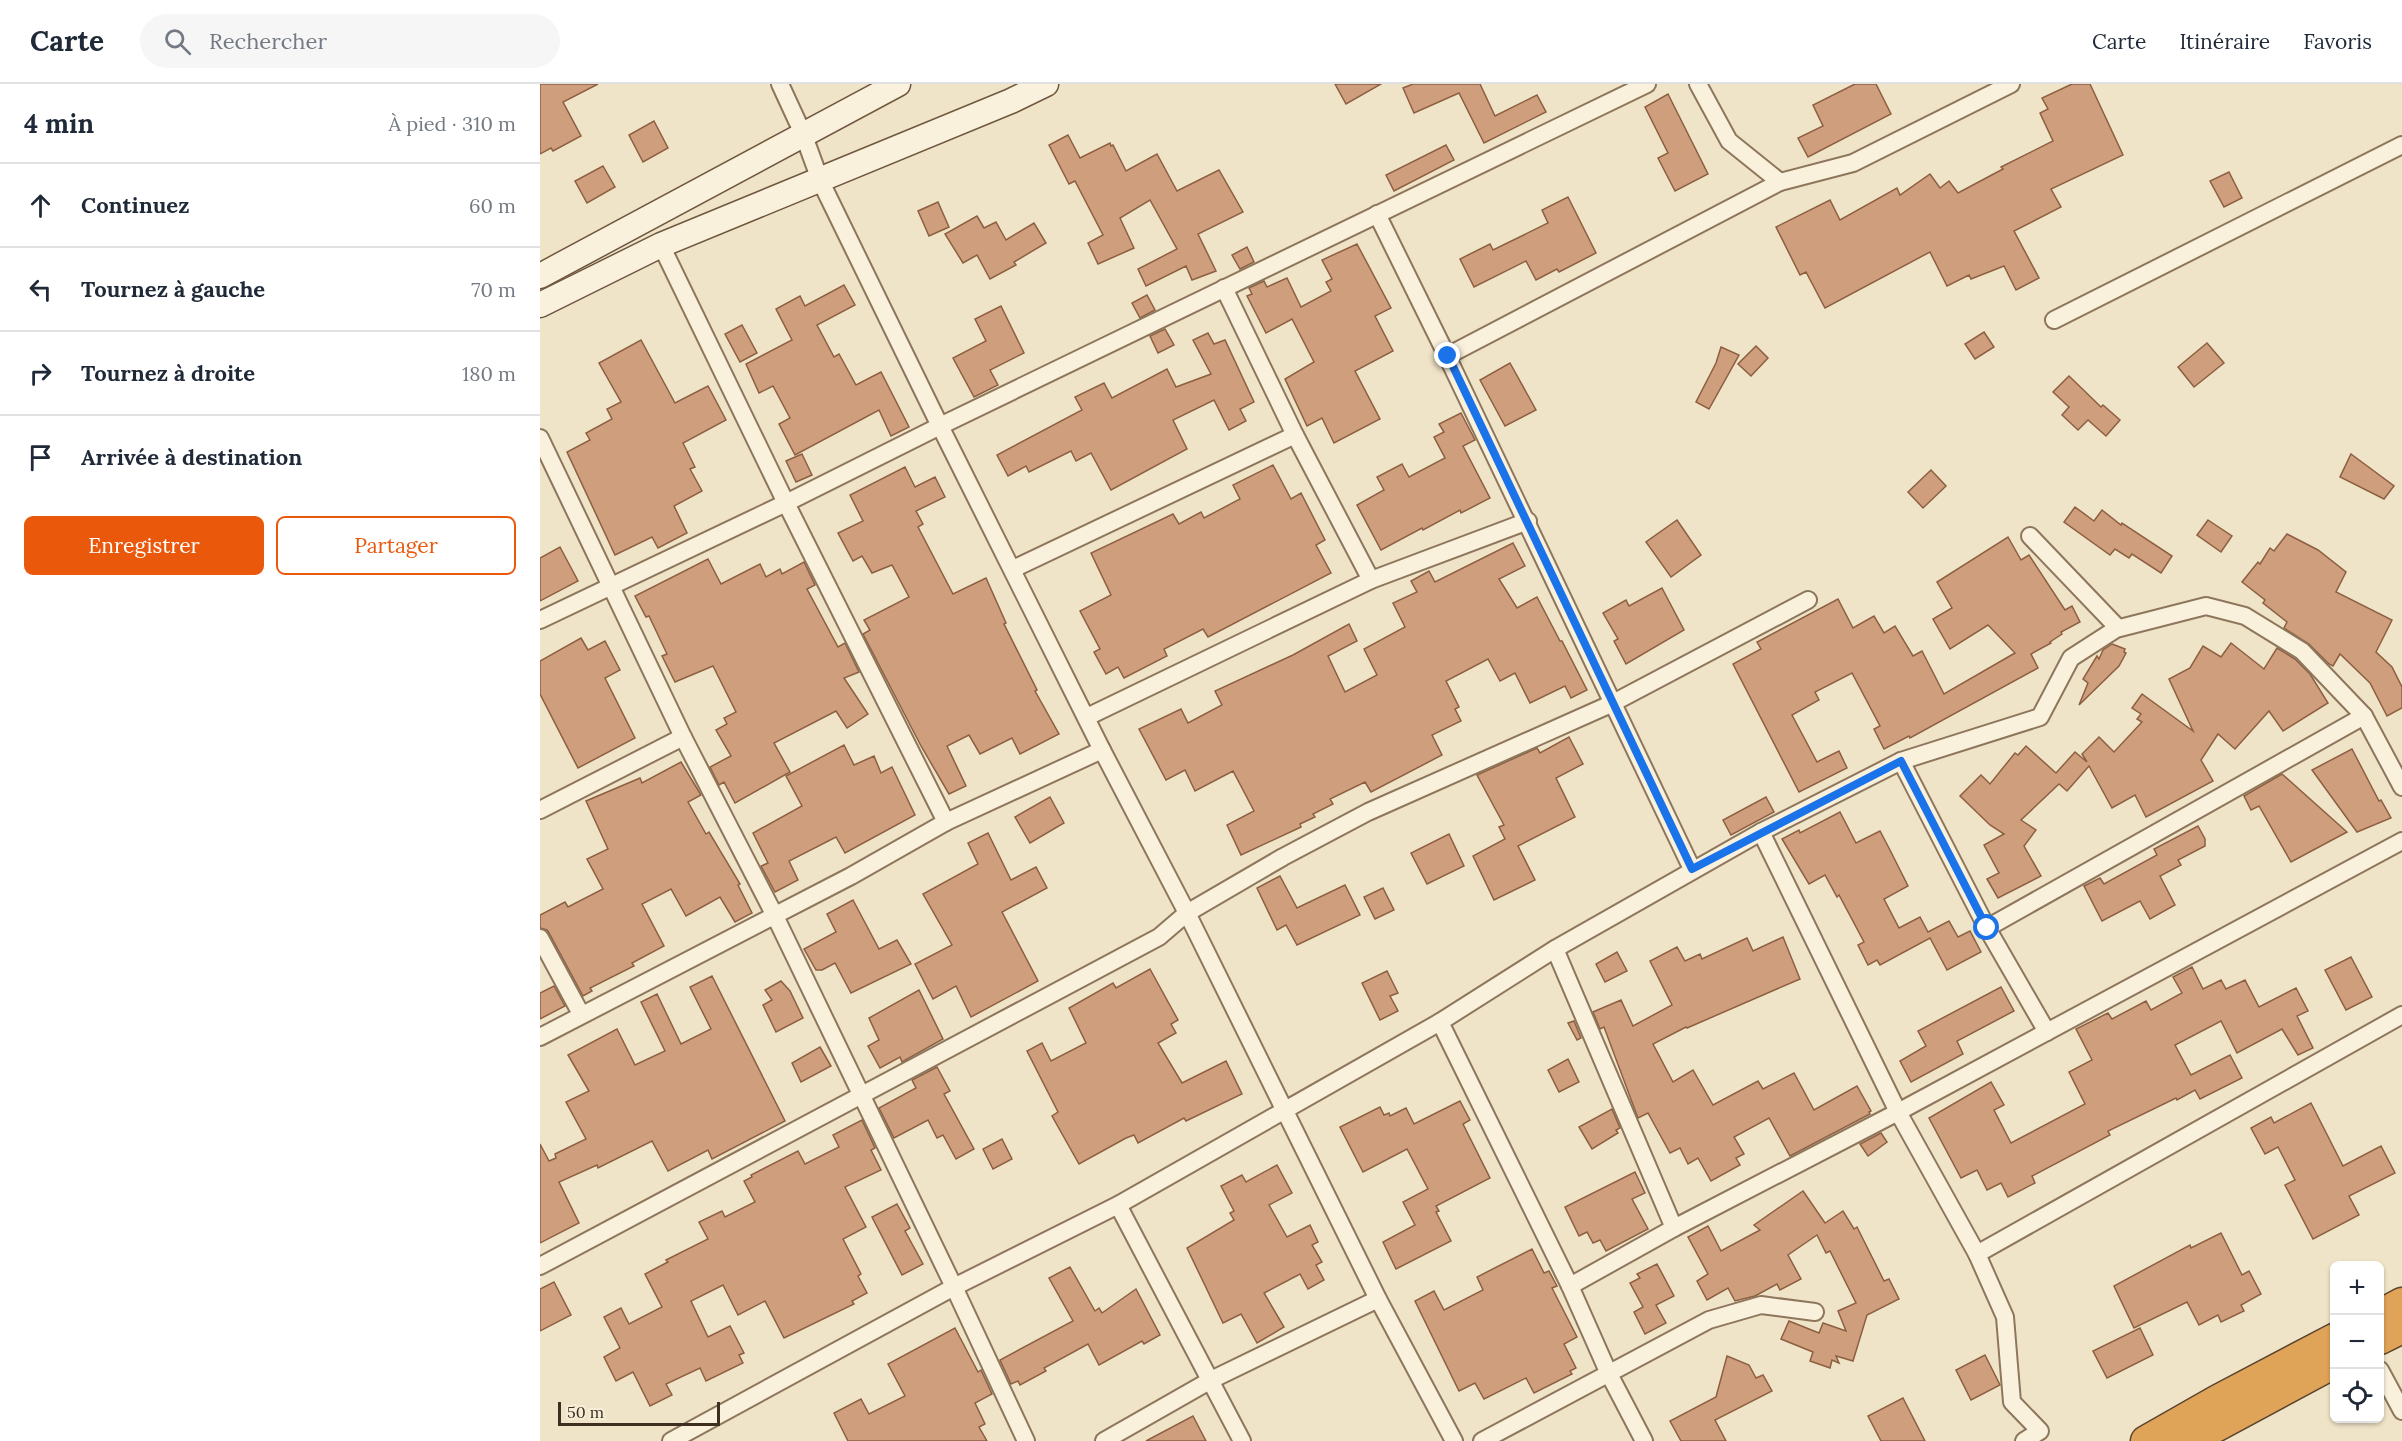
<!DOCTYPE html>
<html lang="fr">
<meta charset="utf-8">
<style>
body{margin:0;font-family:Lora,serif;background:#f6f6f7;color:#1f2937}
.controls{position:absolute;right:18px;bottom:18px;display:grid;overflow:hidden;border-radius:9px;box-shadow:0 2px 4px #0004}
.controls button{width:54px;height:54px;display:grid;place-items:center;padding:0;border:0;border-bottom:2px solid #e0e1e3;background:#fff;color:#1f2937;font:30px sans-serif}
.scale{position:absolute;left:18px;bottom:15px;width:162px;box-sizing:border-box;padding-left:6px;border:3px solid #3d2e20;border-top:0;font-size:16px;line-height:21px;white-space:nowrap;color:#3d2e20;-webkit-text-stroke:4px #f7eed8;paint-order:stroke}
.stop{position:absolute;width:18px;height:18px;margin:-14px;border:4px solid #1a73e8;border-radius:50%;background:#fff}
.stop.end{background:#1a73e8;border-color:#fff;box-shadow:0 2px 6px #0008}
.list{margin:0;padding:0;list-style:none}
h2{display:flex;justify-content:space-between;align-items:center;height:78px;margin:0;padding:0 24px;font-size:26px}
h2 small{font-size:20px;font-weight:400;color:#747a83}
.list li{display:grid;grid-template-columns:39px 1fr auto;gap:18px;align-items:center;box-sizing:border-box;height:84px;padding:0 24px;border-top:2px solid #e0e1e3}
.list b{display:block;font-size:22px;white-space:nowrap}
.list em{font-size:20px;font-style:normal;color:#747a83}
.actions{display:flex;gap:12px;padding:18px 24px}
.actions a{flex:1;padding:14px 0;border:2px solid #ea580c;border-radius:9px;text-align:center;font-size:21px;color:#ea580c}
.actions .main{background:#ea580c;color:#fff}
.icon{flex:none;width:33px;height:33px;fill:none;stroke:currentColor;stroke-width:2;stroke-linecap:round;stroke-linejoin:round}
.map{position:relative;flex:none;width:1862px;height:1357px;overflow:hidden}
header{display:flex;align-items:center;gap:36px;box-sizing:border-box;height:84px;padding:0 30px;background:#fff;border-bottom:2px solid #e0e1e3}
header strong{font-size:28px}
nav{display:flex;gap:33px;margin-inline-start:auto;font-size:21px}
.search{width:420px;height:54px;background:#f6f6f7;display:flex;align-items:center;gap:15px;box-sizing:border-box;padding:0 21px;border-radius:33px;color:#747a83;font-size:22px}
main{display:flex}
aside{flex:1;background:#fff}
.map>svg:first-child{display:block}
</style>
<header>
<strong>Carte</strong>
<div class="search"><svg class="icon" aria-label="search" viewBox="0 0 24 24"><circle cx="10" cy="10" r="6"/><path d="M15 15l6 6"/></svg>Rechercher</div>
<nav><a>Carte</a><a>Itinéraire</a><a>Favoris</a></nav>
</header>
<main>
<aside>
<h2>4 min<small>À pied · 310 m</small></h2>
<ul class="list">
<li><svg class="icon" aria-label="ahead" viewBox="0 0 24 24"><path d="M12 20V5M6 11l6-6 6 6"/></svg><div><b>Continuez</b></div><em>60 m</em></li>
<li><svg class="icon" aria-label="left" viewBox="0 0 24 24"><path d="M17 20v-9H6M10 6l-5 5 5 5"/></svg><div><b>Tournez à gauche</b></div><em>70 m</em></li>
<li><svg class="icon" aria-label="right" viewBox="0 0 24 24"><path d="M7 20v-9h11M14 6l5 5-5 5"/></svg><div><b>Tournez à droite</b></div><em>180 m</em></li>
<li><svg class="icon" aria-label="arrive" viewBox="0 0 24 24"><path d="M6 21V4h12l-3 4 3 4H6"/></svg><div><b>Arrivée à destination</b></div></li>
</ul>
<div class="actions"><a class="main">Enregistrer</a><a>Partager</a></div>
</aside>
<div class="map">
<svg width="1862" height="1357" viewBox="0 0 1862 1357">
<rect width="100%" height="100%" fill="#f0e4c8"/>
<!-- building -->
<g fill="#cf9f7d" stroke="#8d5f41" stroke-width="1.5">
<path d="M0,0H58L23,18L41,52L13,67L11,64L0,70Z"/>
<path d="M795,0H841L806,20Z"/>
<path d="M873,0H940L955,32L997,11L1006,28L944,59L919,9L874,29L863,4Z"/>
<path d="M1315,0H1336L1351,30L1268,73L1258,54L1283,42L1273,21Z"/>
<path d="M1532,0H1550L1583,71L1511,105L1521,123L1474,147L1499,194L1476,206L1464,182L1431,195L1429,191L1407,202L1390,168L1285,224L1266,188L1260,191L1236,143L1290,116L1300,136L1357,104L1360,111L1390,90L1400,104L1409,97L1418,109L1463,85L1461,83L1513,57L1500,29L1508,25L1502,14Z"/>
<path d="M1128,10L1168,90L1135,107L1118,74L1128,69L1105,23Z"/>
<path d="M114,37L128,64L103,78L89,51Z"/>
<path d="M528,51L540,74L570,59L571,62L573,61L586,87L617,70L637,107L679,86L703,128L658,150L676,187L652,196L646,182L606,202L598,185L637,165L610,116L580,134L594,164L558,180L548,159L563,151L535,97L529,100L509,61Z"/>
<path d="M906,61L914,76L854,107L846,91Z"/>
<path d="M63,82L75,103L47,119L35,97Z"/>
<path d="M1689,88L1702,114L1684,123L1670,97Z"/>
<path d="M1028,113L1056,169L1019,188L1017,185L996,196L986,177L934,203L920,175L950,160L953,166L1008,139L1002,126Z"/>
<path d="M398,118L409,143L389,152L378,127Z"/>
<path d="M437,132L444,144L456,138L466,156L494,139L506,159L474,178L476,181L450,195L437,171L423,179L405,150Z"/>
<path d="M817,160L851,224L835,232L853,267L815,287L840,335L794,359L782,334L767,342L745,295L774,278L752,235L726,249L707,212L712,210L709,204L724,197L727,203L747,194L761,223L791,207L786,198L792,195L782,176Z"/>
<path d="M707,163L714,178L700,185L692,171Z"/>
<path d="M304,201L315,221L277,241L294,273L299,270L316,301L341,288L369,343L351,352L339,326L255,371L239,340L250,334L233,302L219,309L206,280L252,256L236,225L260,212L265,222Z"/>
<path d="M607,211L615,226L600,234L592,219Z"/>
<path d="M461,222L484,269L450,286L458,301L434,313L413,274L446,257L435,235Z"/>
<path d="M202,241L217,269L200,278L185,250Z"/>
<path d="M625,245L634,261L618,269L610,252Z"/>
<path d="M1444,248L1454,263L1435,275L1425,260Z"/>
<path d="M668,249L674,260L685,256L714,318L700,325L706,337L689,346L674,316L633,336L647,365L571,406L551,369L536,377L531,367L489,388L486,382L468,392L457,371L542,326L535,313L564,299L572,314L627,285L636,303L671,290L653,256Z"/>
<path d="M101,256L135,319L168,302L186,336L143,359L155,383L150,385L162,407L134,422L147,449L118,464L112,453L75,471L27,368L50,356L46,349L72,335L67,325L81,318L59,279Z"/>
<path d="M1667,259L1684,279L1654,303L1638,283Z"/>
<path d="M1216,262L1228,274L1211,292L1198,280Z"/>
<path d="M1181,263L1199,271L1169,325L1156,318L1176,279Z"/>
<path d="M970,279L996,326L965,342L940,296Z"/>
<path d="M1529,292L1561,323L1563,321L1580,336L1566,352L1548,336L1538,346L1522,331L1529,323L1513,308Z"/>
<path d="M921,329L935,356L923,362L950,414L921,429L920,426L883,446L882,444L841,466L817,421L844,406L837,393L862,380L869,393L905,374L894,353L904,348L899,340Z"/>
<path d="M262,370L272,391L256,398L246,377Z"/>
<path d="M1811,370L1854,402L1844,415L1800,393Z"/>
<path d="M733,381L751,415L761,409L785,456L776,461L791,489L668,553L663,545L624,565L627,572L584,594L578,583L566,590L554,568L560,565L540,527L571,511L551,469L633,430L639,440L661,428L664,434L700,415L693,401Z"/>
<path d="M365,383L375,403L395,393L405,413L376,427L383,440L378,443L413,510L446,494L466,539L464,540L497,606L495,607L519,650L480,670L472,654L440,670L429,651L407,662L426,702L409,710L381,662L323,550L330,546L324,536L369,513L352,481L332,489L322,472L313,477L298,449L323,437L310,411Z"/>
<path d="M1391,386L1406,402L1383,424L1368,408Z"/>
<path d="M1535,423L1554,437L1562,426L1581,441L1582,439L1632,472L1621,489L1592,470L1589,474L1575,465L1570,471L1524,438Z"/>
<path d="M1137,436L1161,471L1131,493L1106,458Z"/>
<path d="M1668,436L1692,452L1681,468L1657,451Z"/>
<path d="M1747,450L1778,466L1806,488L1796,508L1852,536L1836,568L1852,583L1862,603V624L1847,632L1830,599L1800,570L1793,582L1789,580L1769,560L1744,544L1747,538L1723,519L1725,516L1702,498L1718,478L1720,480L1730,464L1734,467Z"/>
<path d="M1468,453L1481,476L1489,471L1525,526L1532,522L1540,538L1521,548L1522,550L1510,558L1511,559L1491,570L1498,584L1370,654L1369,652L1344,665L1334,645L1340,642L1312,589L1275,608L1279,616L1252,631L1277,678L1299,667L1307,684L1259,708L1193,580L1221,565L1217,558L1298,515L1313,544L1334,532L1344,549L1355,542L1373,572L1382,567L1404,610L1475,569L1448,541L1410,565L1393,535L1412,524L1397,498Z"/>
<path d="M973,459L985,482L959,495L977,524L997,513L1020,557H1022L1047,606L1031,614L1025,602L990,619L975,589L960,597L948,575L906,597L919,623L915,625L921,637L892,651L902,671L831,708L825,698L790,715L793,720L773,730L775,733L760,740L761,743L701,771L687,741L714,727L693,687L655,707L645,686L626,696L599,645L641,625L648,639L682,621L675,607L753,571L809,540L817,557L788,572L805,608L837,591L824,565L865,543L853,519L877,508L871,497L889,487L895,498Z"/>
<path d="M20,463L38,497L0,517V474Z"/>
<path d="M168,475L181,500L220,480L226,493L240,485L242,490L264,478L275,501L267,505L298,563L305,559L319,588L304,594L328,630L307,644L296,627L234,659L250,688L195,719L184,698L179,701L170,683L191,672L176,646L187,640L184,634L196,628L173,582L135,598L122,572L127,570L109,532L106,533L95,512Z"/>
<path d="M1122,504L1144,546L1086,580L1074,557L1078,555L1063,529L1086,516L1089,522Z"/>
<path d="M41,554L48,566L65,557L80,586L65,594L95,654L38,684L0,610V577Z"/>
<path d="M1691,559L1724,585L1737,564L1755,575L1770,590L1788,619L1743,647L1729,627L1695,665L1678,650L1661,676L1673,697L1606,733L1595,711L1572,724L1549,682L1527,707L1519,700L1481,736L1496,746L1484,762L1501,792L1458,814L1447,795L1459,789L1444,761L1464,750L1450,741L1420,712L1441,691L1450,700L1475,669L1478,671L1486,662L1516,689L1535,668L1547,678L1542,670L1559,653L1574,668L1602,638L1597,635L1601,630L1592,624L1602,610L1653,647L1629,595L1650,584L1663,562L1681,573Z"/>
<path d="M1572,560L1585,565L1584,568L1586,569L1579,582L1539,621L1548,599L1543,595L1557,572L1559,575L1563,566Z"/>
<path d="M1029,653L1043,680L1016,694L1035,733L978,762L995,796L954,816L933,772L965,755L959,743L964,741L937,691L997,664L1000,669Z"/>
<path d="M304,661L314,681L334,672L341,689L352,683L375,731L305,769L296,753L249,777L258,796L235,808L221,782L228,779L213,749L262,722L246,692Z"/>
<path d="M1812,665L1839,717L1841,716L1851,734L1817,748L1772,686Z"/>
<path d="M141,678L161,711L148,718L166,750L169,748L200,800L198,801L212,829L195,838L180,813L146,832L131,805L102,820L124,862L92,879L94,882L50,904L52,907L43,912L9,849L7,846L0,844V831L25,818L28,823L63,805L47,775L68,765L46,717L100,694L102,699Z"/>
<path d="M1742,690L1807,748L1751,778L1719,722L1711,726L1704,712Z"/>
<path d="M510,713L524,739L490,759L475,733Z"/>
<path d="M1226,713L1234,728L1191,751L1183,736Z"/>
<path d="M1300,728L1316,759L1340,747L1350,766L1368,802L1344,815L1359,844L1380,833L1388,848L1409,837L1418,853L1430,847L1441,868L1407,886L1390,854L1340,881L1337,876L1328,881L1318,861L1324,858L1299,811L1297,813L1285,791L1269,800L1242,755L1259,746L1260,749Z"/>
<path d="M1658,742L1665,755V762L1638,776L1641,781L1620,792L1635,821L1610,835L1600,817L1562,837L1544,802L1560,794L1564,800L1617,771L1614,765Z"/>
<path d="M448,749L471,796L496,783L507,804L462,828L498,897L431,933L416,902L393,915L375,880L412,861L383,810L438,780L428,759Z"/>
<path d="M909,750L924,782L887,800L871,769Z"/>
<path d="M740,792L757,824L805,801L820,831L757,861L746,841L737,846L717,804Z"/>
<path d="M843,804L854,826L835,835L824,813Z"/>
<path d="M313,816L339,865L357,856L371,880L311,909L295,879L282,886H276L264,865L296,848L287,830Z"/>
<path d="M1243,853L1260,895L1147,944L1146,943L1113,960L1133,998L1153,986L1173,1021L1218,997L1223,1005L1254,989L1274,1026L1317,1002L1331,1027L1329,1028L1330,1030L1250,1072L1229,1034L1194,1053L1204,1070L1196,1074L1200,1081L1171,1097L1158,1074L1148,1080L1140,1064L1130,1069L1108,1029L1098,1034L1064,943L1060,945L1053,928L1081,916L1093,942L1132,921L1110,877L1137,863L1145,877L1160,870L1162,875L1207,854L1213,867Z"/>
<path d="M1077,868L1087,887L1065,898L1056,880Z"/>
<path d="M1811,873L1832,913L1806,926L1785,886Z"/>
<path d="M1652,883L1663,905L1681,896L1686,905L1705,896L1719,923L1756,904L1768,927L1757,932L1773,964L1758,971L1742,945L1697,969L1681,937L1635,961L1651,991L1690,971L1702,994L1660,1015L1655,1006L1637,1016L1636,1014L1568,1047L1570,1051L1492,1092L1495,1099L1468,1113L1461,1099L1447,1106L1437,1086L1421,1094L1389,1034L1451,998L1464,1021L1454,1026L1471,1059L1545,1020L1529,988L1552,976L1536,945L1568,929L1572,935L1606,917L1611,926L1642,909L1633,893Z"/>
<path d="M610,885L638,936L631,940L636,949L618,959L642,999L686,977L702,1010L646,1037L644,1034L598,1059L594,1051L586,1054L539,1080L512,1032L518,1028L487,967L502,959L511,977L546,959L529,924L573,899L576,904Z"/>
<path d="M847,887L858,909L850,912L858,927L840,936L822,899Z"/>
<path d="M172,892L245,1037L172,1075L168,1066L128,1087L112,1057L58,1084L57,1081L19,1098L39,1139L0,1159V1060L9,1077L16,1074L15,1070L46,1055L26,1018L49,1007L28,971L77,945L95,981L125,967L101,918L117,910L141,960L171,945L150,903Z"/>
<path d="M241,897L250,907L263,934L236,948L223,921L232,916L225,906Z"/>
<path d="M14,902L25,922L0,935V909Z"/>
<path d="M1461,903L1474,927L1417,957L1423,970L1371,998L1360,977L1386,962L1378,947Z"/>
<path d="M379,906L403,955L362,978L360,973L340,984L328,962L339,956L329,934Z"/>
<path d="M1034,937L1041,954L1037,956L1028,939Z"/>
<path d="M280,963L291,982L261,998L252,979Z"/>
<path d="M1028,975L1039,998L1019,1008L1008,986Z"/>
<path d="M397,983L410,1007L404,1010L434,1065L416,1075L403,1051L397,1054L388,1036L354,1054L339,1024L376,1004L372,996Z"/>
<path d="M920,1017L930,1036L923,1040L950,1094L896,1122L899,1127L896,1128L911,1157L856,1185L843,1158L875,1141L863,1118L888,1105L867,1065L823,1088L800,1043L840,1023L844,1031L849,1029L850,1032L866,1024L874,1040Z"/>
<path d="M1771,1019L1803,1082L1841,1062L1855,1089L1809,1112L1819,1131L1773,1155L1745,1101L1755,1096L1738,1063L1725,1070L1711,1044L1731,1033L1734,1039Z"/>
<path d="M1072,1025L1080,1044L1076,1046L1078,1049L1052,1065L1039,1043Z"/>
<path d="M322,1036L335,1064L331,1066L341,1086L305,1103L326,1143L303,1155L321,1190L318,1192L327,1209L312,1217L314,1220L244,1254L225,1217L198,1231L183,1201L151,1217L168,1253L190,1242L204,1269L199,1271L203,1279L166,1297L160,1284L126,1300L132,1311L110,1322L93,1288L76,1297L64,1273L80,1264L64,1233L81,1224L89,1240L122,1223L105,1190L128,1178L126,1176L168,1155L159,1138L182,1127L185,1133L215,1118L204,1097L212,1093L211,1091L258,1067L265,1080L299,1063L293,1051Z"/>
<path d="M1341,1049L1347,1058L1328,1072L1320,1060Z"/>
<path d="M462,1055L472,1075L453,1085L443,1065Z"/>
<path d="M737,1081L752,1109L729,1121L747,1153L770,1141L778,1158L772,1161L782,1178L776,1181L784,1196L768,1205L760,1190L724,1209L744,1243L717,1259L701,1230L683,1239L647,1164L694,1136L690,1129L694,1127L681,1102L702,1091L706,1098Z"/>
<path d="M1095,1088L1105,1109L1092,1115L1108,1145L1066,1167L1060,1156L1053,1159L1047,1148L1039,1152L1025,1123Z"/>
<path d="M1263,1107L1285,1139L1303,1127L1314,1145L1317,1143L1344,1197L1349,1195L1359,1215L1327,1231L1313,1277L1296,1272L1299,1279L1292,1276L1290,1284L1270,1277L1273,1268L1241,1255L1249,1237L1279,1249L1283,1239L1306,1247L1298,1227L1316,1219L1290,1167L1286,1169L1277,1151L1248,1171L1261,1195L1240,1206L1237,1200L1215,1212L1195,1217L1188,1204L1167,1216L1157,1197L1168,1190L1148,1153L1168,1142L1181,1167L1220,1146L1214,1141Z"/>
<path d="M357,1120L370,1144L365,1147L383,1180L362,1191L332,1133Z"/>
<path d="M1681,1149L1702,1191L1709,1187L1721,1210L1701,1221L1704,1227L1681,1238L1678,1231L1659,1241L1647,1218L1594,1244L1574,1202L1650,1161L1651,1164Z"/>
<path d="M992,1165L1004,1189L1009,1187L1017,1202L1012,1204L1037,1253L1024,1260L1036,1284L1030,1287L1032,1290L994,1309L986,1294L944,1315L935,1299L919,1307L875,1217L894,1207L904,1226L943,1206L937,1193Z"/>
<path d="M1117,1180L1134,1212L1116,1221L1126,1239L1105,1250L1094,1228L1103,1223L1090,1199L1100,1194L1097,1190Z"/>
<path d="M530,1183L555,1227L559,1224L562,1229L596,1205L620,1251L604,1260L602,1257L559,1281L548,1260L504,1284L506,1287L480,1301L478,1297L471,1300L460,1276L533,1237L509,1194Z"/>
<path d="M14,1198L31,1231L0,1247V1205Z"/>
<path d="M415,1244L438,1288L441,1286L452,1310L435,1319L445,1340L439,1343L447,1357H308L294,1329L321,1315L329,1330L365,1312L348,1280Z"/>
<path d="M1600,1244L1613,1271L1567,1294L1553,1267Z"/>
<path d="M1445,1271L1460,1301L1431,1316L1416,1286Z"/>
<path d="M1187,1272L1209,1281L1216,1294L1223,1291L1232,1307L1175,1336L1186,1357H1141L1130,1337L1176,1313Z"/>
<path d="M1363,1314L1385,1357H1341L1328,1332Z"/>
<path d="M653,1332L666,1357H606Z"/>
</g>
<g fill="none" stroke-linecap="round" stroke-linejoin="round">
<defs>
<g id="street">
<path d="M240,0L264,52L280,96L400,342L562,666L647,829L838,1215L914,1357"/>
<path d="M1158,0L1189,57L1240,98L1313,79L1471,0"/>
<path d="M837,130L907,272"/>
<path d="M121,161L246,419L406,738"/>
<path d="M684,204L755,351L831,496"/>
<path d="M1514,236L1862,61"/>
<path d="M0,354L143,653L235,832L414,1203L486,1357"/>
<path d="M1490,452L1578,544"/>
<path d="M473,485L755,351"/>
<path d="M0,536L246,419L400,342L1107,0"/>
<path d="M547,633L831,496L988,437"/>
<path d="M1361,677L1447,844L1507,948"/>
<path d="M0,726L143,653"/>
<path d="M1221,748L1358,1028L1437,1170L1465,1233L1472,1318L1500,1347L1484,1357"/>
<path d="M1152,785L907,272L1240,98"/>
<path d="M1447,844L1824,632"/>
<path d="M0,854L41,930"/>
<path d="M1015,865L1134,1144"/>
<path d="M900,938L1030,1202L1069,1290L1104,1357"/>
<path d="M0,953L311,792L406,738L562,666"/>
<path d="M578,1121L702,1357"/>
<path d="M1437,1170L1862,931"/>
<path d="M0,1182L619,853L647,829L743,773L828,728L1071,620L1268,516"/>
<path d="M1030,1202L1134,1144L1358,1028L1862,757"/>
<path d="M1840,1286L1862,1327"/>
<path d="M131,1357L414,1203L578,1121L900,938L1015,865L1221,748L1361,677L1500,633L1531,574L1576,545L1666,522L1705,532L1762,567L1824,632L1862,703"/>
<path d="M564,1357L671,1296L838,1215"/>
<path d="M942,1357L1169,1236L1221,1221L1275,1228"/>
</g>
<g id="secondary">
<path d="M0,192L358,0"/>
<path d="M0,221L121,161L471,17L506,0"/>
</g>
<g id="highway">
<path d="M1840,1231L1862,1219"/>
<path d="M1840,1255L1862,1244"/>
<path d="M1606,1357L1678,1316L1794,1255"/>
<path d="M1649,1357L1794,1279"/>
</g>
</defs>
<!-- street casing -->
<use href="#street" stroke="#8d765c" stroke-width="20"/>
<!-- secondary casing -->
<use href="#secondary" stroke="#6f573f" stroke-width="27"/>
<!-- highway casing -->
<use href="#highway" stroke="#5b4430" stroke-width="33"/>
<!-- street -->
<use href="#street" stroke="#faf1dc" stroke-width="16"/>
<!-- secondary -->
<use href="#secondary" stroke="#faf1dc" stroke-width="24"/>
<!-- highway -->
<use href="#highway" stroke="#e0a458" stroke-width="30"/>
</g>
<g fill="none" stroke-linecap="round" stroke-linejoin="round">
<!-- route -->
<path stroke="#1a73e8" stroke-width="8" d="M908,272L1152,785L1361,677L1447,844"/>
</g>
</svg>
<div class="controls">
<button>+</button>
<button>−</button>
<button><svg class="icon" aria-label="locate" viewBox="0 0 24 24"><circle cx="12" cy="12" r="6"/><path d="M12 2v4M12 18v4M2 12h4M18 12h4"/></svg></button>
</div>
<div class="scale">50 m</div>
<div class="stop" style="left:1447px;top:844px"></div>
<div class="stop end" style="left:908px;top:272px"></div>
</div>
</main>
